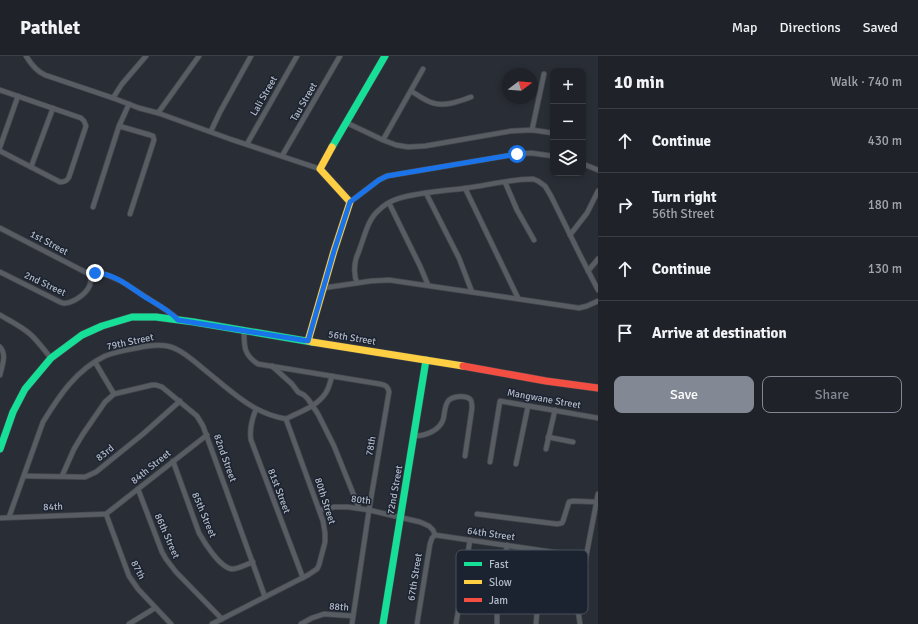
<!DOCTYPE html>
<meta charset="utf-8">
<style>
body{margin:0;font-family:Signika,sans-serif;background:#2c2f34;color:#f1f3f6}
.controls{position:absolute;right:12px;top:12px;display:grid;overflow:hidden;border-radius:8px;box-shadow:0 2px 6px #0003}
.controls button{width:36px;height:36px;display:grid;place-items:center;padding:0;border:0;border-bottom:1px solid #3c3f45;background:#1f2228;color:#f1f3f6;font:20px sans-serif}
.compass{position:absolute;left:502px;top:12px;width:36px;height:36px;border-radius:50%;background:#1f2228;box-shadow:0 2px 6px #0003;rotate:74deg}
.stop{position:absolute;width:12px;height:12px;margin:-9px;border:3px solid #1a73e8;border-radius:50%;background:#fff}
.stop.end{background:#1a73e8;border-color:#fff;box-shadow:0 1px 4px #0008}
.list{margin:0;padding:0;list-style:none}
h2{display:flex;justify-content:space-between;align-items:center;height:52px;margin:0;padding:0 16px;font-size:17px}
h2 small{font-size:13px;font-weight:400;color:#a1a4a8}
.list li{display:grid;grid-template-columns:26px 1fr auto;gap:12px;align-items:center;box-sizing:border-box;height:64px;padding:0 16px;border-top:1px solid #3c3f45}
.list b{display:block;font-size:15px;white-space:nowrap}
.list p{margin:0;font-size:13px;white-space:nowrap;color:#a1a4a8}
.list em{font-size:13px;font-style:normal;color:#a1a4a8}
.actions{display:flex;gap:8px;padding:12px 16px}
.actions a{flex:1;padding:9px 0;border:1px solid #828894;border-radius:8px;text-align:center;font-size:14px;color:#828894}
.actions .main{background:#828894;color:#fff}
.icon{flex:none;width:22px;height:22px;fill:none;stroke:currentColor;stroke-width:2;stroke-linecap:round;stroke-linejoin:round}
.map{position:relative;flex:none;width:598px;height:568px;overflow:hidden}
header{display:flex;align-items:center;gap:24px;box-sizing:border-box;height:56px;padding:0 20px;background:#1f2228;border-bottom:1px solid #3c3f45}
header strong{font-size:19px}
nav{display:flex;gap:22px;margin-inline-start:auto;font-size:14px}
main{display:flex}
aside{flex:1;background:#1f2228}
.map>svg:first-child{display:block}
</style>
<header>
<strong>Pathlet</strong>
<nav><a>Map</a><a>Directions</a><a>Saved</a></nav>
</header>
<main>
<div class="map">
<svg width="598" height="568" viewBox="0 0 598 568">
<rect width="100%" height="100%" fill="#292d35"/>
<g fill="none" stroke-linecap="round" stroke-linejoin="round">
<defs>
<g id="street">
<path d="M26,0C31,8 36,15 45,19L113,42L139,52L158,57L230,83L320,113"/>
<path d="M0,34L81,62L84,65L86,70L69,121C67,125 65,126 60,126L0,95"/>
<path d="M411,35C418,39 425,45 433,47C445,51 460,45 471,41"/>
<path d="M113,42L122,28L146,0"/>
<path d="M158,57L199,0"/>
<path d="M347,67L383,84L396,89L408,91L425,90L511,75L532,74L553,77"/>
<path d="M119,70L150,79L153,80L154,84L130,158"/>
<path d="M532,74L544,18"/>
<path d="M211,75L220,56L251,0"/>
<path d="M383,84L423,13"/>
<path d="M247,88L297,0"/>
<path d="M0,91L18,40"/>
<path d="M282,100L340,0"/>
<path d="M583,108L598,114"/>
<path d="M31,111L53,52"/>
<path d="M505,126L517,154L534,184"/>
<path d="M465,132L518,242"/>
<path d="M426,137L459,202L472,236"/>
<path d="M350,146L379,124L387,120L517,98L531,97L553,100"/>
<path d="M389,147L420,210L428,229"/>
<path d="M93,151L119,70L129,48"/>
<path d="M0,172L89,218"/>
<path d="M570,179L587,157L598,135"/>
<path d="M588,215L598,203"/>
<path d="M0,216L60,246C62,247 64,248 66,247C70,247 72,245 75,244C84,239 95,229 89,218"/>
<path d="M89,218L100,217L107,219L121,225L166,254L178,263"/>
<path d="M357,227C354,220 354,210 356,203C357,199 359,196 360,192C365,179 368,163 379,154C384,149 391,145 397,143C419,136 444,135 467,132C488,129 511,123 533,123L538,125L545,130L551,140L581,201L598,234"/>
<path d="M323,232L371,225L389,224L579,252L587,250L598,245"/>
<path d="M0,259C10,265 21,270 30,278C38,285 44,294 51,302"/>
<path d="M244,275C244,291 244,299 258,308L380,328C385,329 388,330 389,336L369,454L352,568"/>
<path d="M0,291C7,298 2,310 0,319"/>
<path d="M95,306L114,338"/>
<path d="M272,310L292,328L298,336L304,339L308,343L318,358L334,390L359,452"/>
<path d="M256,353C252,363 249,373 251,384L303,522"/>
<path d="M414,380C425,380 439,375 443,364C445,358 444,349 449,344C454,340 465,339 470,343C472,345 472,349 472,352L465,400"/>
<path d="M548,381L573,386"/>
<path d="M546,393L555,354"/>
<path d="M173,405L199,477C204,486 220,512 232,513C239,513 247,508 253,506"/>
<path d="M490,406L500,345L598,362"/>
<path d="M516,408L528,350"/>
<path d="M24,420L85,421L96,416L143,378L180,345"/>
<path d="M62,420L74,393L83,378L105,346L114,338L152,329H156L162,331L197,360L203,370L265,541"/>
<path d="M138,433L162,496L166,503L176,516L222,563"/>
<path d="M320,454L334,451H348L369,454L420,466L429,470L433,474L435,479"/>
<path d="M106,458L129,520L138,533L171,568"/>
<path d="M106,458L207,379"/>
<path d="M477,458L557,468L562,467L563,465L569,446L573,445L598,446"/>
<path d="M9,461L43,366C59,340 76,314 105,300C115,296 127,294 137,292C150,289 165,287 176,293C187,298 196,307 206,315C220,326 240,345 257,353C266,358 276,361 286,363C299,356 316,351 325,338C329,333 330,326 332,320"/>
<path d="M0,462L106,458"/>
<path d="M435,479L586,501"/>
<path d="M129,568L155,552"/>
<path d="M212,568L308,519L317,513L319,509L325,486V477L323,465L286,363"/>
<path d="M301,568L312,562L324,558L353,560"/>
<path d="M417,568L430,488L432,482L435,479"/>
<path d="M456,568L470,484"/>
<path d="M497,568V557L507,489"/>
<path d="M536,568L538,544L546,495"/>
<path d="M580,568L578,554L586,501L598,438"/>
</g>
<g id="fast">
<path d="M332,91L385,0"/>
<path d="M0,393L13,356L25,333L51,302L82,279L102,270L132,261H156L194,266L312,286"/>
<path d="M383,568L426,304"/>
</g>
<g id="slow">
<path d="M308,285L334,195L350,146L320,113L332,91"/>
<path d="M312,286L463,310"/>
</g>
<path id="jam" d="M463,310L546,325L598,332"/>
</defs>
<!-- street casing -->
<use href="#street" stroke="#45484e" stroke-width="6"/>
<!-- fast casing -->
<use href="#fast" stroke="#45484e" stroke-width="8"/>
<!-- slow casing -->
<use href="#slow" stroke="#45484e" stroke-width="8"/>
<!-- jam casing -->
<use href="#jam" stroke="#45484e" stroke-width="8"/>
<!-- street -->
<use href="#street" stroke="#585c63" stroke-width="4.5"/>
<!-- fast -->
<use href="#fast" stroke="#16e098" stroke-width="7"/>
<!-- slow -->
<use href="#slow" stroke="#ffcf43" stroke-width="7"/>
<!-- jam -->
<use href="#jam" stroke="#f24e42" stroke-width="7"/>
</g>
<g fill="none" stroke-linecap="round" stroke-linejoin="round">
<!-- route -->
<path stroke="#1a73e8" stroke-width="5" d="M95,217C114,217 130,231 145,241C157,248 169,254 178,264L308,285L334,195L350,146L379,124L387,120L517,98"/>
</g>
<g text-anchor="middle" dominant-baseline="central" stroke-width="3" stroke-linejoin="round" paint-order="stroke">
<!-- street labels -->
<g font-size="10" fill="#b2b9c7" stroke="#1c2330">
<text transform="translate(264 40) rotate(-60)">Lali Street</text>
<text transform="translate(304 46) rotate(-60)">Tau Street</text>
<text transform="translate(49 187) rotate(28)">1st Street</text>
<text transform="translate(45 228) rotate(25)">2nd Street</text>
<text transform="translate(352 282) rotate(9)">56th Street</text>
<text transform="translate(130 286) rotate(-12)">79th Street</text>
<text transform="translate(544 343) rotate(10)">Mangwane Street</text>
<text transform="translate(371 390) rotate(-80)">78th</text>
<text transform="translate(105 397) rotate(-39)">83rd</text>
<text transform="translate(225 402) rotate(70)">82nd Street</text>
<text transform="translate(151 411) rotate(-39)">84th Street</text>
<text transform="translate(395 434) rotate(-80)">72nd Street</text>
<text transform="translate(279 435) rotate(69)">81st Street</text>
<text transform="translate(361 444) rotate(7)">80th</text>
<text transform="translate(325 445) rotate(72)">80th Street</text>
<text transform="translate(53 451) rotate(-2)">84th</text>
<text transform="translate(204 459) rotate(67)">85th Street</text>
<text transform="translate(491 478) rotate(8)">64th Street</text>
<text transform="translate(167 480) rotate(66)">86th Street</text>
<text transform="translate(138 514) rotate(63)">87th</text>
<text transform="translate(415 521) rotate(-81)">67th Street</text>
<text transform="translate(339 551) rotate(4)">88th</text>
</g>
</g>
<!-- legend -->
<rect x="456" y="494" width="132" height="64" rx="6" fill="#1c2330" stroke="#49505d" stroke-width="1"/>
<rect x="464" y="506" width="18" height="4" fill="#16e098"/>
<rect x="464" y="524" width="18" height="4" fill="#ffcf43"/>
<rect x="464" y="542" width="18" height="4" fill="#f24e42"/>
<g font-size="11" fill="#b2b9c7">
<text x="489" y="512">Fast</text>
<text x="489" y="530">Slow</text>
<text x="489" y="548">Jam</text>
</g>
</svg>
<div class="controls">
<button>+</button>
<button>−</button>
<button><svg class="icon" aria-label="layers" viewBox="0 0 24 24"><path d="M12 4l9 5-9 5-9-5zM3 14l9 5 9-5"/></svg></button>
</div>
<svg class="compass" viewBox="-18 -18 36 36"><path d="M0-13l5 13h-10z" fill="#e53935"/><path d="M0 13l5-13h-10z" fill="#a1a4a8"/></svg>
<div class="stop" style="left:517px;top:98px"></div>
<div class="stop end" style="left:95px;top:217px"></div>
</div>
<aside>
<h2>10 min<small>Walk · 740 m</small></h2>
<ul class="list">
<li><svg class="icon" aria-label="ahead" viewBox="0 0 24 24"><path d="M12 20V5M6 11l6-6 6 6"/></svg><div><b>Continue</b></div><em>430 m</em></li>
<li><svg class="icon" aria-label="right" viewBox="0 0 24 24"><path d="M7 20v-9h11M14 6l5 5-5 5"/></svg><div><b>Turn right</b><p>56th Street</p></div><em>180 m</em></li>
<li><svg class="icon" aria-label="ahead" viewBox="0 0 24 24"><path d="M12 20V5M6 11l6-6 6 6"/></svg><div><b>Continue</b></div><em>130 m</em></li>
<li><svg class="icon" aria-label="arrive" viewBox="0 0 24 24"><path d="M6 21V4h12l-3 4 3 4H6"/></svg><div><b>Arrive at destination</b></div></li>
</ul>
<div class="actions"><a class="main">Save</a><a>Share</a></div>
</aside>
</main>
